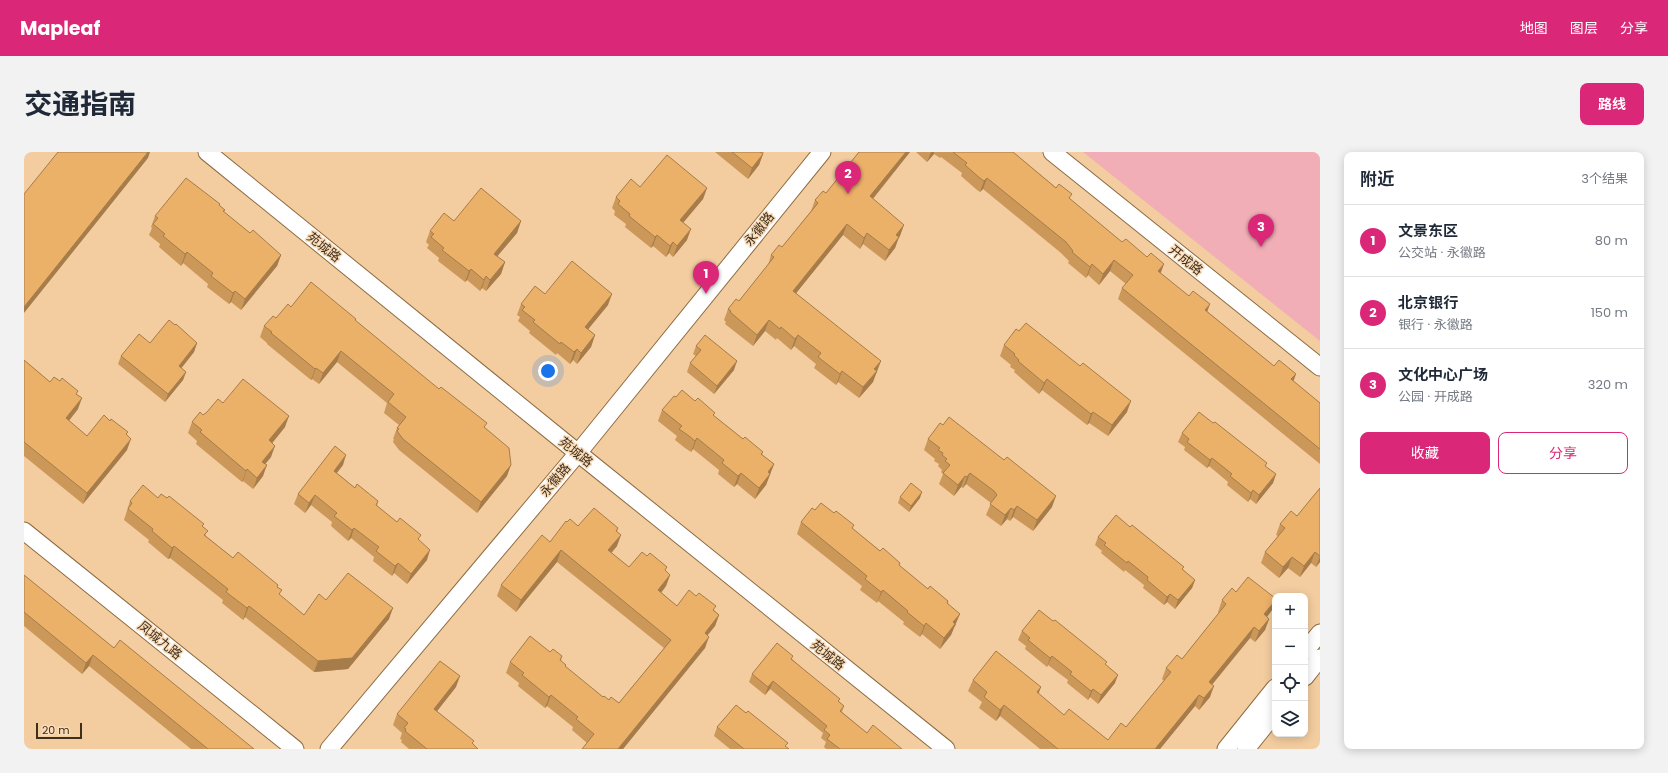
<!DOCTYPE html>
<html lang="zh">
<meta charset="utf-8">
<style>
body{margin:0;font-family:Poppins,"Noto Sans SC",sans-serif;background:#f2f2f3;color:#1f2937}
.controls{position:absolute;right:12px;bottom:12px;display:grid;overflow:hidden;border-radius:8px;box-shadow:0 2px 10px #0003}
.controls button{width:36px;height:36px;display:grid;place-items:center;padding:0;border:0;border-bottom:1px solid #e0e1e3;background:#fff;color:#1f2937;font:20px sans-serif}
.scale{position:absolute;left:12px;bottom:10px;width:46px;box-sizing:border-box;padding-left:4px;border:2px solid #3e2f1d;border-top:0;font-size:11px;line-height:14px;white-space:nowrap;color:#3e2f1d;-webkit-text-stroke:3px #fadbb7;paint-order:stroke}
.you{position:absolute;left:524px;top:219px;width:14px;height:14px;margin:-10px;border:3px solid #fff;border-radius:50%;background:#1a73e8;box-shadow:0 0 0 6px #1a73e833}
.badge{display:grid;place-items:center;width:26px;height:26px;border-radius:50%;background:#db2777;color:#fff;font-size:13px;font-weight:700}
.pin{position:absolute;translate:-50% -33px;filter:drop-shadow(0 1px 2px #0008)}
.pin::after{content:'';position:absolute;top:21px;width:14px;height:12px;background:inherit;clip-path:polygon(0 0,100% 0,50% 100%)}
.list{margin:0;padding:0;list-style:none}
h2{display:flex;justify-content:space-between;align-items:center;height:52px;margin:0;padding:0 16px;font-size:17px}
h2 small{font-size:13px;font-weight:400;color:#747a83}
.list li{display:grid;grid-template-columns:26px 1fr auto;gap:12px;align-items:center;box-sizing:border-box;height:72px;padding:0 16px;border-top:1px solid #e0e1e3}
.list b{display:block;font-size:15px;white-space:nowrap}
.list p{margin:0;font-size:13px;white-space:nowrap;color:#747a83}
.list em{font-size:13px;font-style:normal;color:#747a83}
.actions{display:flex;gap:8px;padding:12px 16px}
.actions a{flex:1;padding:9px 0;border:1px solid #db2777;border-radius:8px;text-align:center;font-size:14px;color:#db2777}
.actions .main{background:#db2777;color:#fff}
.icon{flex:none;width:22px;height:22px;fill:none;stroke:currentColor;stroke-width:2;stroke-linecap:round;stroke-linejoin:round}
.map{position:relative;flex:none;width:1296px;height:597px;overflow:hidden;border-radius:8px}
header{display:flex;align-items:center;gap:24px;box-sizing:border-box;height:56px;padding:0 20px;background:#db2777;color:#fff}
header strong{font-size:19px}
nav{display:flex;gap:22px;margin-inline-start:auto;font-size:14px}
.intro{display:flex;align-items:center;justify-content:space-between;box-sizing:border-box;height:96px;padding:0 24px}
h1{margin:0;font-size:28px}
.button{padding:10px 18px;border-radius:8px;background:#db2777;color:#fff;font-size:14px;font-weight:700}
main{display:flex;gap:24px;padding:0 24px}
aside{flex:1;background:#fff;border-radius:8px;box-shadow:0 2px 10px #0003}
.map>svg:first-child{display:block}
</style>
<header>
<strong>Mapleaf</strong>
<nav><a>地图</a><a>图层</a><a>分享</a></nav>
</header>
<div class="intro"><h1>交通指南</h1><a class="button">路线</a></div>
<main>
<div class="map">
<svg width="1296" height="597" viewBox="0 0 1296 597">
<rect width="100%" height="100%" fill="#f3cda0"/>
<!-- green -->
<path fill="#f2aeb6" d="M1059,0H1296V189Z"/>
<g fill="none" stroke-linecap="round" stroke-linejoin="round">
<defs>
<g id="tertiary">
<path d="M183,0L554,301L922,597"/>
<path d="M1028,0L1296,215"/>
<path d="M0,379L271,597"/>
<path d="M1281,499L1296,481"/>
<path d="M1281,525L1296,506"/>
<path d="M305,597L554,301L798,0"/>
<path d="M1202,597L1251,536"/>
<path d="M1222,597L1251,561"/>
</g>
</defs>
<!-- tertiary casing -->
<use href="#tertiary" stroke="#8e6c42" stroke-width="19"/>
<!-- tertiary -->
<use href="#tertiary" stroke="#fff" stroke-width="17"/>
</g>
<!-- wall -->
<g fill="#cb985a">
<path d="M691,0H740L739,2L735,13L724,27Z"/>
<path d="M835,0H886L849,47L876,84L875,85L871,96L861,109L839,92L836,97L819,83L772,141L853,220L851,222L849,230L835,246L814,230L812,233L790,216L792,212L770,194L767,198L753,186L752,188L741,179L729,194L701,172L702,170L700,168L704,157L715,149L744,113L747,103L758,95L787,59L791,48L802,41Z"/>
<path d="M892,0H989L1098,90L1250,214L1272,222L1269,229L1296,251V312L1094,147L1098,136L1102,132L1086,119L1075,133L1064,123L1062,126L1044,111L1045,109L1037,101L959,37L956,40L953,38L937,24L938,21L917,5L916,6L910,2L903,10Z"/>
<path d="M683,36L679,47L659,71L663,88L649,105L645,101L642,105L629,94L627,96L601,75L602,72L590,63L591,59L588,56L592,45Z"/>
<path d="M196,52L195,54L201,58L200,60L226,81L257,103L253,114L217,158L207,150L205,152L183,135L184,132L159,111L157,114L135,95L136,92L125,83L128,76L127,75L131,64Z"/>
<path d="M430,69H497L493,81L473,104L481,110L477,122L462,139L458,136L456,139L443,128L441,130L414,109L415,106L403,96L405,93L402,90L406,79Z"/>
<path d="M521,142L584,153L564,177L571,183L567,195L553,212L549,208L546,212L533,201L532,203L505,181L506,179L494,169L496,165L493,163L497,152Z"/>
<path d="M267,155L332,167L331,169L461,276L483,324L453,361L375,298L369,290L370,287H369L373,276L375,273L360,261L363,251L313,210L295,232L288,227L287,228L243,192V191L236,185L240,174L252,166Z"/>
<path d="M126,191H173L170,200L157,216L162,220L159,228L141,250L94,212L97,204Z"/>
<path d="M980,193L1103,260L1084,284L1065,271L1063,273L1018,238L1015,242L990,220L991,218L986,215L987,213L976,204Z"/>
<path d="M672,194L710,218L690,242L663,220L666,211L672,204L669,202Z"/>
<path d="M0,208L26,230L53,242L54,257L45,269L63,284L103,283V298L59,352L0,304Z"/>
<path d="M652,245L690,264L719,287L739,300L738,303L750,312L742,333L731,347L713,332L710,335L694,322L695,318L669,297L667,300L661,296L651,288L653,284L634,269L638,258Z"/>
<path d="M199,251L261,275L248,291L247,305L241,312L239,324L229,337L219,329L218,330L172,292L173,289L164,281L168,270Z"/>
<path d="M1158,281L1242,315L1252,322L1249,331L1232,352L1226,347L1224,350L1203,333L1204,330L1185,314L1183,316L1160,298L1161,295L1154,290Z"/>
<path d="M904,287L1028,355L1009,379L989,365L986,369L983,367L977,374L962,363L967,351L942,332L939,336L937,335L930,344L915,332L919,322L917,320L918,318L914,314L915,312L910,309L911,307L900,298Z"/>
<path d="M319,313L313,321L331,336L354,349L353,354L395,388L403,408L383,432L370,421L368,424L349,409L350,405L327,386L324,389L307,374L308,370L287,353L281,361L270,352L274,342Z"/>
<path d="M1296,336V410L1292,415L1287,411L1276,425L1264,416L1255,426L1237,411L1241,400L1254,384L1252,383L1256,372L1273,364Z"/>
<path d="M876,345L896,346L885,360L874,351Z"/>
<path d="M134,346L179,375L182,384L209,406L253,435L256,444L280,463L302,448L365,467L324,517L290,520L221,465L219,468L198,451L199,448L146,406L144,407L124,390L125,388L100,368L106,349Z"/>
<path d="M791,358L829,377L904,437L924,449V451L932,473L930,475L927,483L916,497L898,482L896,485L879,472L880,470L854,449L853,451L836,438L838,434L773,382L777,370Z"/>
<path d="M543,370L554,374L594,376L593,380V394L587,401L605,415L642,419L646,423L642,434L637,441L653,454L690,458L695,463L691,474L684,483L681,496L599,597H558L563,591L548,578L549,575L523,554L521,556L494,534L495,531L482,521L486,510L526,500L538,504L537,509L541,515L579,545L595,551L640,496L533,410L492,460L473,444L477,433L526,390Z"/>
<path d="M1074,385L1159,418L1171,428L1168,436L1151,457L1143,450L1140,453L1119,436L1120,433L1101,418L1100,420L1077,401L1078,399L1071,393Z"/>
<path d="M0,423L90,496L230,597H167L65,514L58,522L0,474Z"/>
<path d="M1212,440L1251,446V450L1248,458L1243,465L1245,467L1241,478L1231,490L1226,486L1188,533L1186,545L1175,558L1171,554L1136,597H1016L976,564L972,569L955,556L958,550L944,539L949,528L1014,542L1040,563L1084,588L1102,575L1140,529L1138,527L1142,516L1158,507L1195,461L1194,460L1198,448Z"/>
<path d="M998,479L1082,513L1091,531L1074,552L1066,545L1064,548L1043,531L1044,528L1024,513L1023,515L1001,497L1002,494L994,488Z"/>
<path d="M768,507L820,554L818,560L843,581L878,597H802L800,595L802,590L797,586L799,581L746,537L741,543L725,530L728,522Z"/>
<path d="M432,535L413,559L454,597H385L377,590L378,588L376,587L378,581L369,573L373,562Z"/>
<path d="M693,575L762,595L765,597H706L690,584Z"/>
</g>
<!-- shaded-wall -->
<g fill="#a57c4a">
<path d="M124,0H126L124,6L0,161V155Z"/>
<path d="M882,0H886L842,55L846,44Z"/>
<path d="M907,0H910V2L903,10Z"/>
<path d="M739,2L735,13L724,27L728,16Z"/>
<path d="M963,26L959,37L956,40L960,29Z"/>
<path d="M683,36L679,47L652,79L656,68Z"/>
<path d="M497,69L493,81L466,113L470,102Z"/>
<path d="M823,72L819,83L765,150L769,139Z"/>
<path d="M880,73L876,84L868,94L872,83Z"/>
<path d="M667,77L663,88L649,105L653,94Z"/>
<path d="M843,81L839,92L836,97L840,86Z"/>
<path d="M633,83L629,94L627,96L631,85Z"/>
<path d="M875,85L871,96L861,109L865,98Z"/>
<path d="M649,90L645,101L642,105L646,94Z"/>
<path d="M163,100L159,111L157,114L161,102Z"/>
<path d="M257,103L253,114L217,158L221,147Z"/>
<path d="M1090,108L1086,119L1075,133L1079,122Z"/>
<path d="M481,110L477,122L462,139L466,128Z"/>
<path d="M1068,112L1064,123L1062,126L1066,115Z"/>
<path d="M1140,112L1136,123L1134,119Z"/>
<path d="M447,117L443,128L441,130L445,119Z"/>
<path d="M462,124L458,136L456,139L460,128Z"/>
<path d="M211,139L207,150L205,152L209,141Z"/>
<path d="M588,142L584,153L557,186L561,175Z"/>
<path d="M1186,152L1182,163L1181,158Z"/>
<path d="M745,168L741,179L729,194L733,183Z"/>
<path d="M571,183L567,195L553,212L557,201Z"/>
<path d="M774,183L770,194L767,198L771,187Z"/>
<path d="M173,191L170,200L152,223L155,214Z"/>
<path d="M553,197L549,208L546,212L550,200Z"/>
<path d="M317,199L313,210L295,232L299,221Z"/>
<path d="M713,209L710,218L690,242L693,234Z"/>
<path d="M857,209L849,230L835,246L839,235L850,217Z"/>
<path d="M292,216L288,227L287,228L291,217Z"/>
<path d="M818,219L814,230L812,233L816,222Z"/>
<path d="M162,220L159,228L141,250L144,242Z"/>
<path d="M1272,222L1268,233L1267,227Z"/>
<path d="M1023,227L1018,238L1015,242L1020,231Z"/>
<path d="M58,246L54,257L37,278L42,266Z"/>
<path d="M1107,249L1103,260L1084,284L1088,273Z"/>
<path d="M1069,260L1065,271L1063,273L1067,262Z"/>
<path d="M265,264L261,275L241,300L245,288Z"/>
<path d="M673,286L669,297L667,300L671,289Z"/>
<path d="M107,287L103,298L59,352L63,341Z"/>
<path d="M251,294L247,305L234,321L238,310Z"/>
<path d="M322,303L319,313L306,329L310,319Z"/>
<path d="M1188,306L1185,314L1183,316L1186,308Z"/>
<path d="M750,312L742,333L731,347L735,336L744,320Z"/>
<path d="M243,313L239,324L229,337L233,326Z"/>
<path d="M487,313L483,324L453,361L457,350Z"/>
<path d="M223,317L219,329L218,330L222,319Z"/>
<path d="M717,321L713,332L710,335L714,324Z"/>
<path d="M946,321L942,332L939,336L943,325Z"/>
<path d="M1252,322L1249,331L1232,352L1235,343Z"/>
<path d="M941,324L937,335L930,344L934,333Z"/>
<path d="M1229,338L1226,347L1224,350L1227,341Z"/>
<path d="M898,340L896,346L885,360L887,354Z"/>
<path d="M291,343L287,353L281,361L285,351Z"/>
<path d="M1032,344L1028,355L1009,379L1013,368Z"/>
<path d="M993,354L989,365L986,369L990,358Z"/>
<path d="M987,356L983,367L977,374L981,363Z"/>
<path d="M330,376L327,386L324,389L328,378Z"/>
<path d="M597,383L593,394L580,410L584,398Z"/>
<path d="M150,394L146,406L144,407L148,396Z"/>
<path d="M406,398L403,408L383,432L387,422Z"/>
<path d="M537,398L533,410L492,460L497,448Z"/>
<path d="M1291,400L1287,411L1276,425L1280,414Z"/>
<path d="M1296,404V410L1292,415Z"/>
<path d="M1268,405L1264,416L1255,426L1259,415Z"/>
<path d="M374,411L370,421L368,424L371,414Z"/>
<path d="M646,423L642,434L630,450L634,438Z"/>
<path d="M1171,428L1168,436L1151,457L1154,448Z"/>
<path d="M859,438L854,449L853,451L857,440Z"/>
<path d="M1146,442L1143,450L1140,453L1143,445Z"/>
<path d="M1251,449L1248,458L1236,474L1240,462Z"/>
<path d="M225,454L221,465L219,468L223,456Z"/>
<path d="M369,456L365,467L324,517L290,520L294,509Z"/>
<path d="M936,462L927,483L916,497L920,486L929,470Z"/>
<path d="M695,463L691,474L676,492L681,481Z"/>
<path d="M1245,467L1241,478L1231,490L1235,479Z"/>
<path d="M902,471L898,482L896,485L900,474Z"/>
<path d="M1230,475L1226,486L1181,541L1185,530Z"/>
<path d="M685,485L681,496L599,597H594Z"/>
<path d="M69,503L65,514L58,522L62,511Z"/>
<path d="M1028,504L1024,513L1023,515L1026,506Z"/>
<path d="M1094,523L1091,531L1074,552L1077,543Z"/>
<path d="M436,524L432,535L406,568L410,557Z"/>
<path d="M749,529L746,537L741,543L744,535Z"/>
<path d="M1190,534L1186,545L1175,558L1180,546Z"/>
<path d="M1017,535L1013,546V540Z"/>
<path d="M1069,537L1066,545L1064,548L1067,539Z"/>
<path d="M527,543L523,554L521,556L525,545Z"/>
<path d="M1175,543L1171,554L1136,597H1131Z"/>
<path d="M980,553L976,564L972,569L976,558Z"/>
</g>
<!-- building -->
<g fill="#ecb169" stroke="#a57c4a">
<path d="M34,0H124L0,155V42Z"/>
<path d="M708,0H736L739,2L728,16Z"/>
<path d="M835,0H882L846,44L880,73L872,83L875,85L865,98L843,81L840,86L823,72L769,139L857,209L850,217L853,219L839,235L818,219L816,222L794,205L797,201L774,183L771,187L757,175L756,177L745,168L733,183L706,160L707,159L704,157L712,147L715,149L750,105L747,103L755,93L758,95L794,51L791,48L799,39L802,41Z"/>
<path d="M929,0H989L1032,36L1035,32L1048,42L1045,46L1098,90L1102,87L1123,105L1127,101L1140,112L1134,119L1165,144L1169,139L1186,152L1181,158L1250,214L1255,208L1272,222L1267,227L1296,251V297L1098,136L1109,123L1090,108L1079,122L1068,112L1066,115L1048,100L1049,99L1042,90L963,26L960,29L957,27L941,13L943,11Z"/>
<path d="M643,3L683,36L656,68L667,77L653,94L649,90L646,94L633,83L631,85L605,64L606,62L594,52L596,49L592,45L607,27L616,35Z"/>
<path d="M162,26L196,52L195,53L201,58L199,59L226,81L229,78L257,103L221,147L211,139L209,141L187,124L189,121L163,100L161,102L139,84L141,82L129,72L134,66L131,64Z"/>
<path d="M457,36L497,69L470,102L481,110L466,128L462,124L460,128L447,117L445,119L418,98L420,96L407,85L410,82L406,79L420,61L430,69Z"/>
<path d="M548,109L588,142L561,175L571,183L557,201L553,197L550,200L537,190L536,192L509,170L511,168L498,158L501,155L497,152L511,134L521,142Z"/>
<path d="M287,130L332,167L331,168L415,237L417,235L463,271L460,275L485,296L487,313L457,350L379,287L373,279L375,277L373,276L382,265L364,250L370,242L317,199L299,221L292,216L291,217L247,181L248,180L240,174L249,164L252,166L264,152L267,155Z"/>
<path d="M145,168L151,173L152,172L173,191L155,214L162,220L144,242L97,204L115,182L126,191Z"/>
<path d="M1002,171L1056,214L1059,211L1107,249L1088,273L1069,260L1067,262L1023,227L1020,231L994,209L995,208L990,203L991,202L980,193L992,177L995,179Z"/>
<path d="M681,183L713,209L693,234L666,211L677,198L672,194Z"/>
<path d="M0,208L26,230L30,225L36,229L38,226L54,239L52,242L58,246L42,266L63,284L80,263L86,269L87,267L104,280L102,282L107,287L63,341L0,290Z"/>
<path d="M219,227L265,264L245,288L251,294L238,310L243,313L233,326L223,317L222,319L176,280L178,278L168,270L176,260L179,263L183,260L194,247L199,251Z"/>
<path d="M658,238L671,249L674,246L691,261L689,263L719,287L721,285L739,300L737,302L750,312L744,320L746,322L735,336L717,321L714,324L698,311L700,308L673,286L671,289L665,284L655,277L658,274L638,258L650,244L652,245Z"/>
<path d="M1175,260L1189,271L1191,270L1243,311L1241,314L1252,322L1235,343L1229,338L1227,341L1206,324L1208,322L1188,306L1186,308L1163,290L1165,287L1158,281Z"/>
<path d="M925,265L980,308L983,305L1032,344L1013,368L993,354L990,358L987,356L981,363L966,352L973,343L970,339L946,321L943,325L941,324L934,333L919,321L926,313L921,309L923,307L918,303L919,301L914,298L916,296L904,287L916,271L919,273Z"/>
<path d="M311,294L322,303L310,319L331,336L333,332L354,349L352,353L373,370L376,366L397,383L394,387L406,398L387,422L374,411L371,414L352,399L355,395L330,376L328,378L310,364L313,361L291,343L285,351L274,342Z"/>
<path d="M887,331L898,340L887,354L876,345Z"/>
<path d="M119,333L134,346L137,342L143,346L145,344L180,372L178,374L184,379L180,383L209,406L214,400L254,433L253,435L258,438L255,442L280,463L295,442L302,448L324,421L369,456L328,506L294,509L225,454L223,456L202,440L204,437L150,394L148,396L128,379L129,377L104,357L108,351L106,349Z"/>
<path d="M1296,336V404L1291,400L1280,414L1268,405L1259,415L1241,400L1261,376L1256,372L1267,359L1273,364Z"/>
<path d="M797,351L810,361L812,359L830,373L828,376L856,399L859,396L876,411L875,413L904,437L906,434L924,449L923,451L936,462L929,470L931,472L920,486L902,471L900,474L883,460L884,459L859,438L857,440L841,427L843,424L777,370L788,356L791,358Z"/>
<path d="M570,356L594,376L592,379L597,383L584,398L605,415L618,400L623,404L626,401L643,415L641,418L646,423L634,438L653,454L665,438L672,444L675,441L692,454L689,458L695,463L681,481L685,485L594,597H558L570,582L552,567L554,565L527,543L525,545L498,523L500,521L486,510L506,484L526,500L529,497L538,504L536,508L542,513L541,514L579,545L580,544L585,548L587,545L595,551L647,488L537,398L497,448L477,433L518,383L526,390L542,369L543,370L546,367L554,374Z"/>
<path d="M1092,363L1106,375L1108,373L1160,415L1158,417L1171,428L1154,448L1146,442L1143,445L1123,428L1124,425L1104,409L1103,411L1080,393L1082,391L1074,385Z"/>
<path d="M0,423L90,496L96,488L230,597H184L69,503L62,511L0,460Z"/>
<path d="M1224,425L1251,446V449L1240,462L1245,467L1235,479L1230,475L1185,530L1190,534L1180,546L1175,543L1131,597H1034L980,553L976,558L960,545L963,540L949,528L972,499L1017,535L1013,540L1040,563L1045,557L1084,588L1097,571L1102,575L1147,520L1142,516L1153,503L1158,507L1202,452L1198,448L1208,436L1212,440Z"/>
<path d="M1015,458L1029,469L1031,468L1083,510L1081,512L1094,523L1077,543L1069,537L1067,539L1046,522L1048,520L1028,504L1026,506L1004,488L1006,486L998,479Z"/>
<path d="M753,491L769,504L767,507L816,547L814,549L820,554L816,559L843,581L849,573L878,597H816L803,587L806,583L800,578L803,574L749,529L744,535L728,522Z"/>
<path d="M416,509L436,524L410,557L450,589L448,591L454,597H403L381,579L382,577L380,576L384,571L373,562Z"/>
<path d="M712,553L722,561L724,559L764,591L761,594L765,597H720L693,575Z"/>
</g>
<g text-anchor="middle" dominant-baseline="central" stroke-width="3" stroke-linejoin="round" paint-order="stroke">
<!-- street labels -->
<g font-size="13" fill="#3e2f1d" stroke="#fadbb7">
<text transform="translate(735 77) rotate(-51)">永徽路</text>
<text transform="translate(300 95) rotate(39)">苑城路</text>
<text transform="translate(1162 108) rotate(39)">开成路</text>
<text transform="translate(552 300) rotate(39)">苑城路</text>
<text transform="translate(531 328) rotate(-50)">永徽路</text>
<text transform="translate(136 488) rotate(39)">凤城九路</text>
<text transform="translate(804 503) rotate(39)">苑城路</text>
</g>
</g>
</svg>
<div class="controls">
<button>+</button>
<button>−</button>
<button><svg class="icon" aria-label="locate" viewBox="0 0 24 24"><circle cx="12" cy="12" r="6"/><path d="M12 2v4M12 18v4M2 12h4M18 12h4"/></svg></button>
<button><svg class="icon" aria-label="layers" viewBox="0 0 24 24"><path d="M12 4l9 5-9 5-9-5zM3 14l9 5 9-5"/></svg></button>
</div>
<div class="scale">20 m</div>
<div class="you"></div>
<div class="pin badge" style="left:682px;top:142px">1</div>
<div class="pin badge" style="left:824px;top:42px">2</div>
<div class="pin badge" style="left:1237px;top:95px">3</div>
</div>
<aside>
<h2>附近<small>3个结果</small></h2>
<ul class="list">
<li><span class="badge">1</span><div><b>文景东区</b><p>公交站 · 永徽路</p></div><em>80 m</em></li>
<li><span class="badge">2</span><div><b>北京银行</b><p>银行 · 永徽路</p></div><em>150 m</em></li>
<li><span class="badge">3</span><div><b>文化中心广场</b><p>公园 · 开成路</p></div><em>320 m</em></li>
</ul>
<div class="actions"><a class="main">收藏</a><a>分享</a></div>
</aside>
</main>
